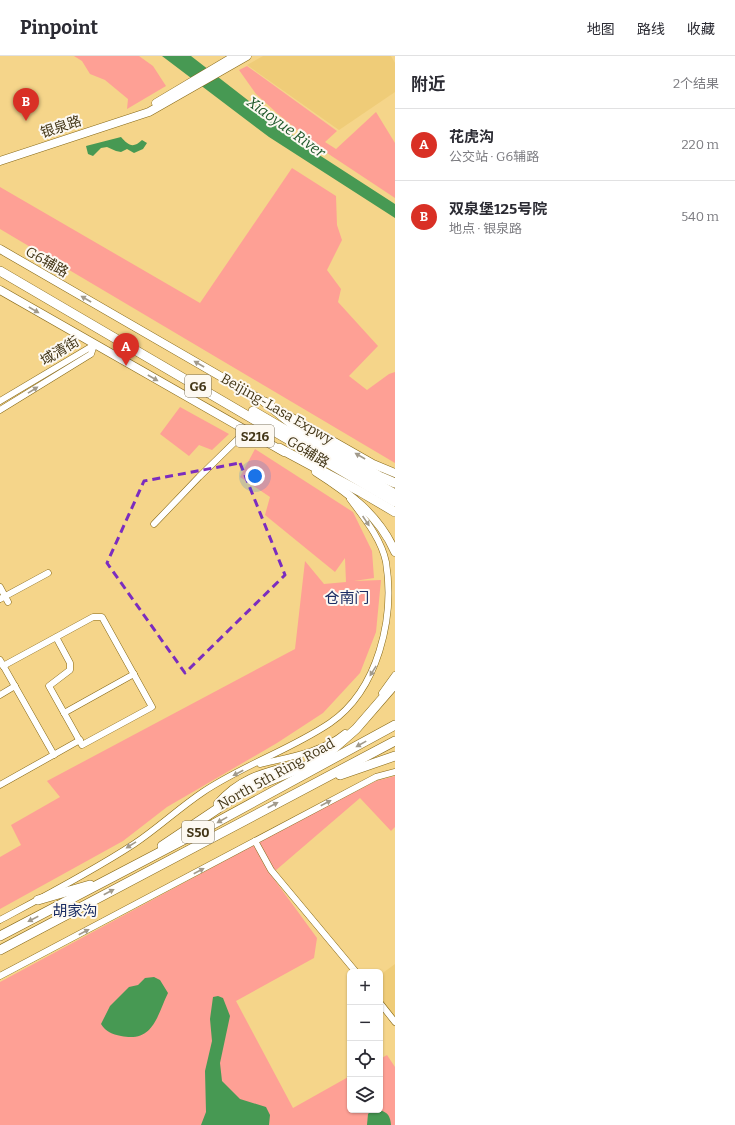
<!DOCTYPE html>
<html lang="zh">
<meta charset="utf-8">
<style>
body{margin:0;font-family:Bitter,"Noto Sans SC",serif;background:#f2f2f3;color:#2b2b33}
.controls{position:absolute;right:12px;bottom:12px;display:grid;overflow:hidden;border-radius:6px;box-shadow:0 1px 3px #0004}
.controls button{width:36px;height:36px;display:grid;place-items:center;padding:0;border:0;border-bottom:1px solid #e1e1e2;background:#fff;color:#2b2b33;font:20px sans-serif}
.you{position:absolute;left:255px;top:420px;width:14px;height:14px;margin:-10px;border:3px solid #fff;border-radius:50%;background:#1a73e8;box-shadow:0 0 0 6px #1a73e833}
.badge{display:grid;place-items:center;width:26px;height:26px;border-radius:50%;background:#d93025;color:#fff;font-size:13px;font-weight:700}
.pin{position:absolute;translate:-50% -33px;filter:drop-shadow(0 1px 2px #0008)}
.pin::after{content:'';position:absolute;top:21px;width:14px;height:12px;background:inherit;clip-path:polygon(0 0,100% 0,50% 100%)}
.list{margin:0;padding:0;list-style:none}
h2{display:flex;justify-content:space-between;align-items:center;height:52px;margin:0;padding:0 16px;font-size:17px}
h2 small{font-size:13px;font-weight:400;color:#7c7c81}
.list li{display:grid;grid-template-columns:26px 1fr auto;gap:12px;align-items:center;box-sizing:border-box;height:72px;padding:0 16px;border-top:1px solid #e1e1e2}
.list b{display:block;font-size:15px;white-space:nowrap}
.list p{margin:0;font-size:13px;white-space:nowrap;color:#7c7c81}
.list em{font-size:13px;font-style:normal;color:#7c7c81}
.icon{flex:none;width:22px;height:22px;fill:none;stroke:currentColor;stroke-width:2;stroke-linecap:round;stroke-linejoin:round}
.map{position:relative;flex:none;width:395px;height:1069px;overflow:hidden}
header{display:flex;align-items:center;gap:24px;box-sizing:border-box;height:56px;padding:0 20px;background:#fff;border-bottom:1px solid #e1e1e2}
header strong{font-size:19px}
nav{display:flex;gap:22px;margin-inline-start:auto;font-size:14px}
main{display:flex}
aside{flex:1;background:#fff}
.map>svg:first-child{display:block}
</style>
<header>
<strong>Pinpoint</strong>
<nav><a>地图</a><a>路线</a><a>收藏</a></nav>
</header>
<main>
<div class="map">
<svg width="395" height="1069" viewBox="0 0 395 1069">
<rect width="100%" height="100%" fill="#f5d58a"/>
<!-- built -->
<g fill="#efcc78">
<path d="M263,0H391L395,7V36L339,74L247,9Z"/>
<path d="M395,908V961L380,942V919Z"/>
</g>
<!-- green -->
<g fill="#fea095">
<path d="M74,0H139L153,10L166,30L127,53L128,43L105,24L90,18L82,5Z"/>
<path d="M247,10L337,75L325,86L336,93L376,56L395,87V142L318,91L278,58L256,38L239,14Z"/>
<path d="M292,112L336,140L337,169L342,184L327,214L341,233L338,246L378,290L349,320L367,334L389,318L395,316V407L0,173V131L200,247Z"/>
<path d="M180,351L229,378L212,394L199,389L189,400L160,378Z"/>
<path d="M255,393L353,456L372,495L374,522L354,525L381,524L376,576L360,617L323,657L277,687L167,751L123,785L0,853V801L21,789L11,769L60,741L47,725L295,593L305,505L324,528L346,526L345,502L335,516L265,459L270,441L240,421Z"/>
<path d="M395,720V771L391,775L360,742L275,815L259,787V785L376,725Z"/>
<path d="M254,789L266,812L317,882L314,902L236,945L293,1052L350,1020V1054H380V1003L387,999L395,1011V1069H0V926Z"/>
</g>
<!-- water -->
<g fill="#479953">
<path d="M162,0H191L313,95L395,148V162L269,81Z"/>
<path d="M121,81C128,89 133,93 142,84L147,87L143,93L134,97L127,93L121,96L116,95L107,91L101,92L93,100L88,98L86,90Z"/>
<path d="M154,921L160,924L168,937C157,959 154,987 121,980C112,978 106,976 101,968L110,950L129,931L138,929L145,922Z"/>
<path d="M218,940L223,942L230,960L220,1007L222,1025L240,1043L266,1051L270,1059L269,1069H201L206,1056L205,1015L212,985L210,963L213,941Z"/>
<path d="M372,1054C384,1054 390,1056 391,1069H367L368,1058Z"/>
</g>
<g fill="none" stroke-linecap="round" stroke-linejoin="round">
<defs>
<g id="minor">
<path d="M0,345L94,289"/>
<path d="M0,354L91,298L94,289"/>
<path d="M154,468L199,421L246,375"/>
<path d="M0,531L8,546"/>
<path d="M0,543L48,517"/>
<path d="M0,604L54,699"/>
<path d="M3,610L93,561H102L152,651L82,689L49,630L70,614V607L56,581"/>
<path d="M382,637L395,619"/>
<path d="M0,639L15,630"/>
<path d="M64,657L134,618"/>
<path d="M260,708C289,701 321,697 345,677"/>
<path d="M0,729L80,684"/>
<path d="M255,785L271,814L356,916"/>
<path d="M0,864C45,840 91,816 134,788C158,772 179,752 203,736C243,709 290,694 330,667C378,634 395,562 386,506C381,482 364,462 350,443"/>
<path d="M0,920L376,721L395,716"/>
<path d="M380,947L395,966"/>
</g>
<g id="major">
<path d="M156,47L235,0"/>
<path d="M0,105L149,56L247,0"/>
<path d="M0,193L270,349"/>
<path d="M0,234L284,396"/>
<path d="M280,355L373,408L395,417"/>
<path d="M316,416C349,437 379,459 395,496"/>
</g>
<g id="highway">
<path d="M0,215L395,446"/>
<path d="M265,346L293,369L381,421L395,427"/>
<path d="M253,355L395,438"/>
<path d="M279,392L361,436L395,456"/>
<path d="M340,719L395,700"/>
<path d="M218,748C240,723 261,718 292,710"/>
<path d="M162,790L244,735L308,709L324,701L356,673L395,628"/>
<path d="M38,844L90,829"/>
<path d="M0,880L208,771L395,669"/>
<path d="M0,894L395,685"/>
</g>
</defs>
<!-- minor casing -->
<use href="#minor" stroke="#856715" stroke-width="7"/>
<!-- major casing -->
<use href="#major" stroke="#856715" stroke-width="9"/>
<!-- highway casing -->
<use href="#highway" stroke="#856715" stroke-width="10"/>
<!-- minor -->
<use href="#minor" stroke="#fff" stroke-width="6"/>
<!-- major -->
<use href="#major" stroke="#fff" stroke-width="8"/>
<!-- highway -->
<use href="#highway" stroke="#fff" stroke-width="9"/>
</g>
<!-- one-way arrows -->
<defs><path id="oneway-solid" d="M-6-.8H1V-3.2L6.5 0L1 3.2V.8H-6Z"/></defs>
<g fill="#a19a8b">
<use href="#oneway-solid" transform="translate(86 243) rotate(-150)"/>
<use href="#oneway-solid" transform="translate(34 254) rotate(30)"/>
<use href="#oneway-solid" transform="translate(199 308) rotate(-150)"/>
<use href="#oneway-solid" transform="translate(153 322) rotate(30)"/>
<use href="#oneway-solid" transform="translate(33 334) rotate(-32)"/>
<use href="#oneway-solid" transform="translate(360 400) rotate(-150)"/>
<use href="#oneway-solid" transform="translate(366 465) rotate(56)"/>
<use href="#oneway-solid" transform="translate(373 615) rotate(122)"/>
<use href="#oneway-solid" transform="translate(361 688) rotate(151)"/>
<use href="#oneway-solid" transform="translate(238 717) rotate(152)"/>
<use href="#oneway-solid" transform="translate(326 747) rotate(-28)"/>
<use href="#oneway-solid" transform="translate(273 749) rotate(-28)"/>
<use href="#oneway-solid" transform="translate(222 764) rotate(151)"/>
<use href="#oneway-solid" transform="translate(131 789) rotate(148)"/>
<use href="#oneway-solid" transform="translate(199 815) rotate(-28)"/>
<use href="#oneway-solid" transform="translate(109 836) rotate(-28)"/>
<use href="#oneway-solid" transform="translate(33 863) rotate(153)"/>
<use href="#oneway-solid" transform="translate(84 876) rotate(-28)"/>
</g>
<!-- marked area -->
<path fill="none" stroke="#7b2cbf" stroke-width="3" stroke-dasharray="8 5" stroke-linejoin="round" d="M240,407L285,519L185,617L107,507L144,425Z"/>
<g text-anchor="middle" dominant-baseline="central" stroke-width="4" stroke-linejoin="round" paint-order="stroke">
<!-- shield labels -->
<g fill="#fdf9f2" stroke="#7b7059" stroke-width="1">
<rect x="185" y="319" width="26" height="22" rx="3"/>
<rect x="236" y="369" width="38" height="22" rx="3"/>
<rect x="182" y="765" width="32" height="22" rx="3"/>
</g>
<g font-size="13" font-weight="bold" fill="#433617">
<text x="198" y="330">G6</text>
<text x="255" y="380">S216</text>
<text x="198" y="776">S50</text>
</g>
<!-- street labels -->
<g font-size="14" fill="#433617" stroke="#fdf9f2">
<text transform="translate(61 71) rotate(-18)">银泉路</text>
<text transform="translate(47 206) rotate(30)">G6辅路</text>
<text transform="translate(60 295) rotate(-31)">域清街</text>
<text transform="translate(277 353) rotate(30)">Beijing-Lasa Expwy</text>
<text transform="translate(308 396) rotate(32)">G6辅路</text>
<text transform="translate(276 718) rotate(-29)">North 5th Ring Road</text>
</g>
<!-- water labels -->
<g font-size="15" font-style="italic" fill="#1f582a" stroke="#fdf9f2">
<text transform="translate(286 71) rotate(36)">Xiaoyue River</text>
</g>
<!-- neighbourhood labels -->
<g font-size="15" fill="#1b2d64" stroke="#fdf9f2">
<text x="347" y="542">仓南门</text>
<text x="75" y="855">胡家沟</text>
</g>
</g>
</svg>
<div class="controls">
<button>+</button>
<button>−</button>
<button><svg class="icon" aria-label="locate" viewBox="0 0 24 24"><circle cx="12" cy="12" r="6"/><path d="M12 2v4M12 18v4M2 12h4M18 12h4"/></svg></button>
<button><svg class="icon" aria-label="layers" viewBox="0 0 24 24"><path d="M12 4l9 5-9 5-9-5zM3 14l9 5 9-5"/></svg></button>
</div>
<div class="you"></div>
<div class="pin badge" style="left:126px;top:310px">A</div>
<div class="pin badge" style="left:26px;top:65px">B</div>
</div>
<aside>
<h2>附近<small>2个结果</small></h2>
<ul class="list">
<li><span class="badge">A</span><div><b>花虎沟</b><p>公交站 · G6辅路</p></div><em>220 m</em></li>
<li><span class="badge">B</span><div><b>双泉堡125号院</b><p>地点 · 银泉路</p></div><em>540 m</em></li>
</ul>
</aside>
</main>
